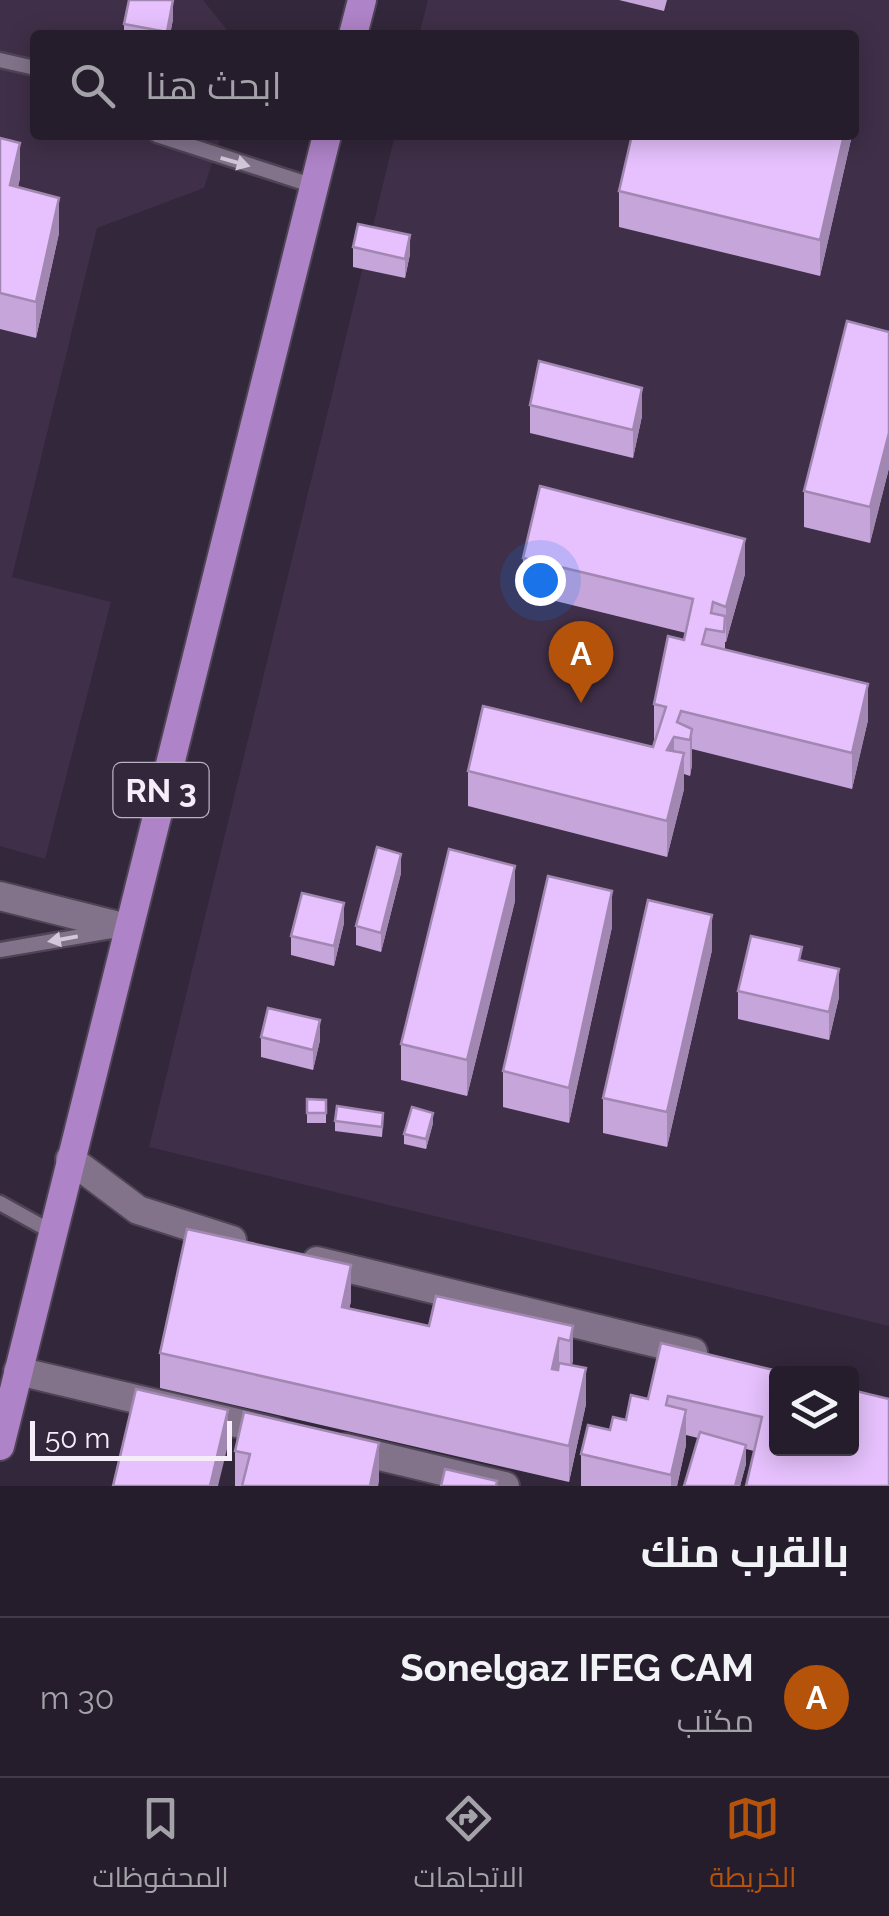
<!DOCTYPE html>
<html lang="ar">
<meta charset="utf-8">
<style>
body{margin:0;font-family:Raleway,Cairo,sans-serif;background:#2e2634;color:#f1f3f6;direction:rtl}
.controls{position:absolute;right:30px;bottom:30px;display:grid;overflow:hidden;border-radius:10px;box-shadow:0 5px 25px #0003}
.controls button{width:90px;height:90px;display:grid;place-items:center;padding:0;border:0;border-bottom:2px solid #423b48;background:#261d2c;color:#f1f3f6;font:50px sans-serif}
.scale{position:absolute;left:30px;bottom:25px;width:202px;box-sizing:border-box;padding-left:10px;border:5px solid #f5edfa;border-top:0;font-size:28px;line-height:35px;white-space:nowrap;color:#f5edfa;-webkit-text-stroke:8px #33273b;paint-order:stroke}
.you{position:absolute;left:540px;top:580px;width:35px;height:35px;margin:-25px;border:8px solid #fff;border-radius:50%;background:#1a73e8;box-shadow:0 0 0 15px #1a73e833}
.badge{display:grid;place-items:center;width:65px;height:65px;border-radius:50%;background:#b45309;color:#fff;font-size:32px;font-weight:700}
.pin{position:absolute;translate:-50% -82px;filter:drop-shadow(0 2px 5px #0008)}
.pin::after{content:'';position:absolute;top:52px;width:35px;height:30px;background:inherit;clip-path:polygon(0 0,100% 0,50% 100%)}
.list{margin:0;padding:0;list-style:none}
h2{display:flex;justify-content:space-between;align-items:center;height:130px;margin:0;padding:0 40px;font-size:42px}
h2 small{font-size:32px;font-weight:400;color:#a4a2a9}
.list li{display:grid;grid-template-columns:65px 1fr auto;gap:30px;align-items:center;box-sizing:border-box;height:160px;padding:0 40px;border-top:2px solid #423b48}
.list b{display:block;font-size:38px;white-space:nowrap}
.list p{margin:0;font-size:32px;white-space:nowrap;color:#a4a2a9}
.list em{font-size:32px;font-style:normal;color:#a4a2a9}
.icon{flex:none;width:55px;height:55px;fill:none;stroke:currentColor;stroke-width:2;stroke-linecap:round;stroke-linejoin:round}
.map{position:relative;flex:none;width:889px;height:1486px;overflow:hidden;direction:ltr}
.search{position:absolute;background:#261d2c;box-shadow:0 5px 25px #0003;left:30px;right:30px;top:30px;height:110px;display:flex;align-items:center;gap:25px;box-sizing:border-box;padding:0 35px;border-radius:10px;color:#a4a2a9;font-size:38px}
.sheet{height:290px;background:#261d2c}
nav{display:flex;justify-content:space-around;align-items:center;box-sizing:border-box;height:140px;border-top:2px solid #423b48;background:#261d2c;font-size:28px;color:#a4a2a9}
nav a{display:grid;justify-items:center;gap:5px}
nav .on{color:#b45309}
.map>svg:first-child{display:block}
</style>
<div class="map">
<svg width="889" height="1486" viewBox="0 0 889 1486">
<rect width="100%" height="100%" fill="#33273b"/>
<!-- built -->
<g fill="#3f2f48">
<path d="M0,0H203L231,35H35V135H221L204,188L97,228L12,577L111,602L45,859L0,846Z"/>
<path d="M428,0H889V1326L149,1147L395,135H854V35H419Z"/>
</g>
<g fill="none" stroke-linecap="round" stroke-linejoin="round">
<defs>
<g id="service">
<path d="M0,60L35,68"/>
<path d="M157,135L314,186"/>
<path d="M0,950L111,931"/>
<path d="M0,1203L52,1232"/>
</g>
<g id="minor">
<path d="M0,896L127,928"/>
<path d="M70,1159L138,1210L232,1240"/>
<path d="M317,1261L693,1352"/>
<path d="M18,1371L275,1432"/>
<path d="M346,1448L505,1486"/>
</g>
<g id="primary">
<path d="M353,35L362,0"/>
<path d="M0,1446L327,135"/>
</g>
</defs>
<!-- service casing -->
<use href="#service" stroke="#4f4456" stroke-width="19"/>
<!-- minor casing -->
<use href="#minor" stroke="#4f4456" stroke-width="32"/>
<!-- primary casing -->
<use href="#primary" stroke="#4f4456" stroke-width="32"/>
<!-- service -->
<use href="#service" stroke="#82738b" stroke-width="14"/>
<!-- minor -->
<use href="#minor" stroke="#82738b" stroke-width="28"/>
<!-- primary -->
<use href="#primary" stroke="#ae83c7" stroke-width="28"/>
</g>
<!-- wall -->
<g fill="#c6a6da">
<path d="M619,0H667L664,11Z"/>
<path d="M173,19L170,35H124V24Z"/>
<path d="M852,135L820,276L619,227V191Z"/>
<path d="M0,138L20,178L18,187L59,233L36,338L0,329Z"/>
<path d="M353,247L410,254L405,278L353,267Z"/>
<path d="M889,332V468L870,543L804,527V491Z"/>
<path d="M530,405L642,416L633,458L530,433Z"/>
<path d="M523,558L745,574L726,642H725V649L868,720L852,789L692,749V765L690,776L684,774V789L667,857L468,806V771L653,747L654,740V704L684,640L686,633L523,593Z"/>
<path d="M401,873L381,952L356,945V926Z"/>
<path d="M515,901L467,1096L401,1080V1044Z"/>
<path d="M344,923L334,966L291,955V936Z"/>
<path d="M612,927L569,1123L503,1107V1071Z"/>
<path d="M712,950L667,1147L603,1133V1098Z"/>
<path d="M802,961L839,997L829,1040L738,1019V991Z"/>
<path d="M261,1037L320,1040L313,1070L261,1057Z"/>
<path d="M307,1099L326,1100V1123H307Z"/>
<path d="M335,1121L383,1123L382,1137L335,1131Z"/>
<path d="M433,1123L426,1149L404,1144V1134Z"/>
<path d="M351,1301L349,1309L429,1326H573L572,1365L586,1404L569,1482L160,1388V1353Z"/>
<path d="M661,1343L790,1374H776V1448H852V1390L889,1399V1486H746L754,1451L746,1449V1464L740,1486H684L698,1438L686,1435V1445L677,1486H581V1454L588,1425L610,1430L613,1417L626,1420L631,1395L648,1399Z"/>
<path d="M235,1451L379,1479L378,1486H235Z"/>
</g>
<!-- shaded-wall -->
<g fill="#a187b1">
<path d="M173,0V19L170,35H167Z"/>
<path d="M844,135H852L820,276V240Z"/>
<path d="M20,143V178L10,220V185Z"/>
<path d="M59,198V233L36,338V302Z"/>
<path d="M410,235V254L405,278V259Z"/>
<path d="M642,388V416L633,458V430Z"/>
<path d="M889,433V468L870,543V507Z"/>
<path d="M745,539V574L726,642V607Z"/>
<path d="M868,684V720L852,789V753Z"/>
<path d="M692,729V765L690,776V740Z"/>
<path d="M674,737V772L667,750Z"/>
<path d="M684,753V789L667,857V821Z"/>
<path d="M401,854V873L381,952V933Z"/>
<path d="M515,866V901L467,1096V1060Z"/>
<path d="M612,891V927L569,1123V1088Z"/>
<path d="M344,903V923L334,966V946Z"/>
<path d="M712,915V950L667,1147V1112Z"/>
<path d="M839,969V997L829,1040V1012Z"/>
<path d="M320,1020V1040L313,1070V1050Z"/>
<path d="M433,1113V1123L426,1149V1139Z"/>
<path d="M351,1265V1301L342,1343V1307Z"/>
<path d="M573,1326V1361L570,1376V1341Z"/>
<path d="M559,1338V1374L552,1369Z"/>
<path d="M586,1368V1404L569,1482V1446Z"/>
<path d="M228,1410V1445L218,1486H210Z"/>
<path d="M686,1410V1445L677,1486H671V1475Z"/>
<path d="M379,1443V1479L378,1486H370Z"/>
<path d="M746,1445V1464L740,1486H735Z"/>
</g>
<!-- building -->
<g fill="#e6c1fd" stroke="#a187b1" stroke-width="2.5">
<path d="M129,0H173L167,32L124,24Z"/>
<path d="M632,135H844L820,240L619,191Z"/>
<path d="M0,138L20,143L10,185L59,198L36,302L0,293Z"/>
<path d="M358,224L410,235L405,259L353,247Z"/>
<path d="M847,321L889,332V433L870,507L804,491Z"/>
<path d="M539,361L642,388L633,430L530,405Z"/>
<path d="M540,486L745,539L726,607L713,602L711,613L725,616L724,632L706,629L702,644L868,684L852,753L681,711L677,722L692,729L690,740L674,737L667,750L684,753L667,821L468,771L483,706L653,747L666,707L654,704L668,636L684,640L693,599L523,558Z"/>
<path d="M377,847L401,854L381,933L356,926Z"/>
<path d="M449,849L515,866L467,1060L401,1044Z"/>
<path d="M548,876L612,891L569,1088L503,1071Z"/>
<path d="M302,893L344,903L334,946L291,936Z"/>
<path d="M648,900L712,915L667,1112L603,1098Z"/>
<path d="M751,936L802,947L799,960L839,969L829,1012L738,991Z"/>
<path d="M268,1008L320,1020L313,1050L261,1037Z"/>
<path d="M307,1099L326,1100V1113H307Z"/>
<path d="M337,1106L383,1113L382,1127L335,1121Z"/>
<path d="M412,1107L433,1113L426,1139L404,1134Z"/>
<path d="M187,1229L351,1265L342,1307L429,1326L436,1296L573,1326L570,1341L559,1338L552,1369L558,1370L559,1363L586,1368L569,1446L160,1353Z"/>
<path d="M661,1343L790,1374H776V1448H852V1390L889,1399V1486H746L762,1417L668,1396L666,1405L686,1410L671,1475L581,1454L588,1425L610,1430L613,1417L626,1420L631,1395L648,1399Z"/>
<path d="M136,1389L228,1410L210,1486H113Z"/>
<path d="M244,1412L379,1443L370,1486H242L250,1454L235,1451Z"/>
<path d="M700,1432L746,1445L735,1486H684Z"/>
<path d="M445,1469L497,1481L496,1486H441Z"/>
</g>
<!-- one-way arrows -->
<defs><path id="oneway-solid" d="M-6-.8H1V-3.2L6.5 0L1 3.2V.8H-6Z" transform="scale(2.5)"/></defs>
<g fill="#d2c8d9">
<use href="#oneway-solid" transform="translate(235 162) rotate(16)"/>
<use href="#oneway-solid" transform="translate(63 939) rotate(170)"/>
</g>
<g text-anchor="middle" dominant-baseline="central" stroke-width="10" stroke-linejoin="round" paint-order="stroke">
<!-- shield labels -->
<rect fill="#33273b" stroke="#bbb2c1" stroke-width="2.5" x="113.5" y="763" width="95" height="54" rx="8"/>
<g font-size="32" font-weight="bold" fill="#f5edfa">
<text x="161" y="790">RN 3</text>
</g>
</g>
</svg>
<div class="controls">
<button><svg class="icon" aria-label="layers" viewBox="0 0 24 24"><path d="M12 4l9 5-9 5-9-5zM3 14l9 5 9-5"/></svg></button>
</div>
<div class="scale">50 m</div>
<div class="you"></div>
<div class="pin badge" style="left:581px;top:703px">A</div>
<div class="search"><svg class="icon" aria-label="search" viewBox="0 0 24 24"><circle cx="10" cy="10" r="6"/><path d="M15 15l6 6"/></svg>ابحث هنا</div>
</div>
<section class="sheet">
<h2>بالقرب منك<small></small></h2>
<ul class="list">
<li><span class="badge">A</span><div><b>Sonelgaz IFEG CAM</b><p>مكتب</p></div><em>30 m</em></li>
</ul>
</section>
<nav>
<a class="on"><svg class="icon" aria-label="map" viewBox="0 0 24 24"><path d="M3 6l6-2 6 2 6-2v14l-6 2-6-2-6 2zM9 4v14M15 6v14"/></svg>الخريطة</a>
<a><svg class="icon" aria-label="directions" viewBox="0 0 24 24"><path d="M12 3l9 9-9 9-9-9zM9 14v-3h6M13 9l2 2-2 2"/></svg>الاتجاهات</a>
<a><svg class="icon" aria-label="saved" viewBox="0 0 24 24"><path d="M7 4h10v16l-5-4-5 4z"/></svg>المحفوظات</a>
</nav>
